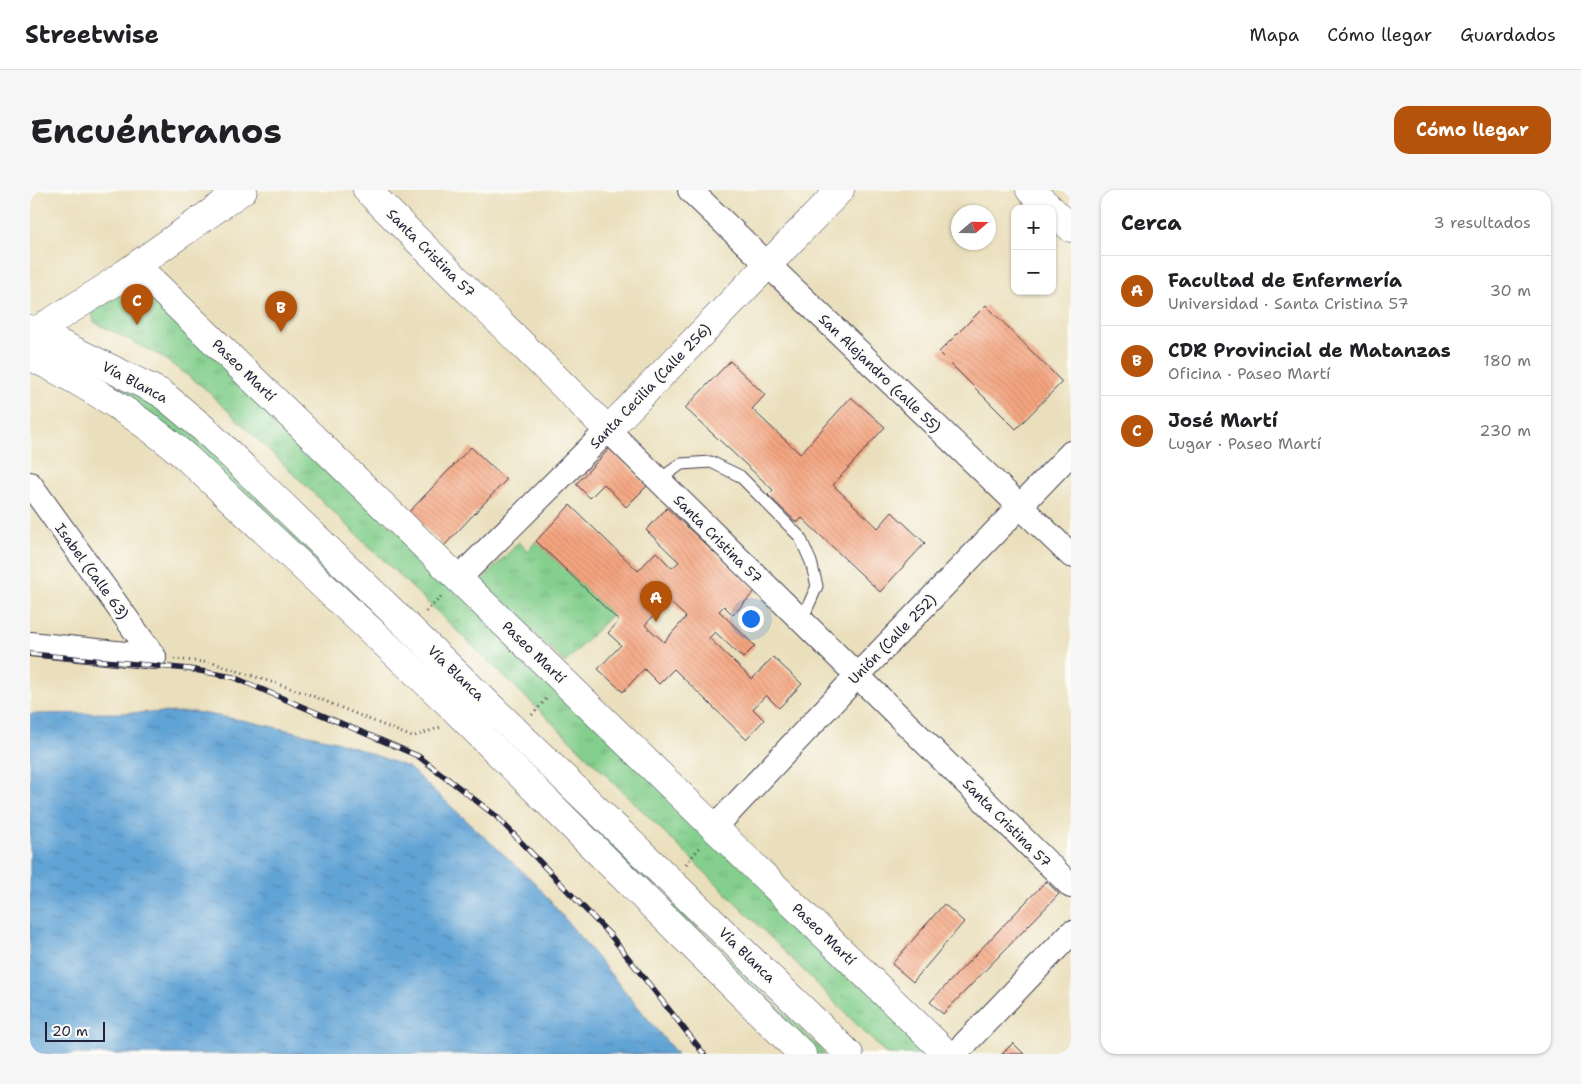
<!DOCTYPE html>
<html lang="es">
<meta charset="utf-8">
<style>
body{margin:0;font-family:"Shantell Sans",sans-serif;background:#f6f6f6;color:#202124}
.controls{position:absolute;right:15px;top:15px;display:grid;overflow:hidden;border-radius:10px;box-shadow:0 1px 4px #0004}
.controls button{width:45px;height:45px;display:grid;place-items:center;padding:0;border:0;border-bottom:1px solid #e0e0e0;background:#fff;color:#202124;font:25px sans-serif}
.compass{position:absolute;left:921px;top:15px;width:45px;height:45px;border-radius:50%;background:#fff;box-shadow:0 1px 4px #0004;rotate:70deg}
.scale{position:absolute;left:15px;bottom:12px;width:60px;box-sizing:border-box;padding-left:5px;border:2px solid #22223b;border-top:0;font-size:14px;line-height:18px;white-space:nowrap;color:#22223b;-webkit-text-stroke:4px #fdfcf7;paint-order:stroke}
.you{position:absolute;left:720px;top:428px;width:18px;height:18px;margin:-12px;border:4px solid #fff;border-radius:50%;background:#1a73e8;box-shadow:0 0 0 8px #1a73e833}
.badge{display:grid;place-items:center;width:32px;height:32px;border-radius:50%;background:#b45309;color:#fff;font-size:16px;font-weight:700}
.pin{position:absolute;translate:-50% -41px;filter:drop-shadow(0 1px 2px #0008)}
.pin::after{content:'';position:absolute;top:26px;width:18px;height:15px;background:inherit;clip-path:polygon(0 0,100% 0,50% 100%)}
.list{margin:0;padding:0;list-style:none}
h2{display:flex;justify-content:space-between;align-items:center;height:65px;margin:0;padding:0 20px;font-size:21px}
h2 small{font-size:16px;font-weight:400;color:#757577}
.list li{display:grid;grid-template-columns:32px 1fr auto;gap:15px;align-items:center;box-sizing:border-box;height:70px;padding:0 20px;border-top:1px solid #e0e0e0}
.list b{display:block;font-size:19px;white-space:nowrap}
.list p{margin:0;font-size:16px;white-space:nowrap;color:#757577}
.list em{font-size:16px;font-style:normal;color:#757577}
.map{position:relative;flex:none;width:1041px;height:864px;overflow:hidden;border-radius:15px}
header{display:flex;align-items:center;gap:30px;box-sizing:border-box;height:70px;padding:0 25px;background:#fff;border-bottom:1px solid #e0e0e0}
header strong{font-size:24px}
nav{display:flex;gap:28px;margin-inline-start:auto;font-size:18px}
.intro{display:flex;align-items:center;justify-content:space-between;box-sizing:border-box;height:120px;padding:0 30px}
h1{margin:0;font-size:35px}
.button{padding:12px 22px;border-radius:15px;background:#b45309;color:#fff;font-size:18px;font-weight:700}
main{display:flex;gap:30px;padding:0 30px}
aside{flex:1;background:#fff;border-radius:15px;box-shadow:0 1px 4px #0004}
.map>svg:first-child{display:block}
</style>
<header>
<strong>Streetwise</strong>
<nav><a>Mapa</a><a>Cómo llegar</a><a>Guardados</a></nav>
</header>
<div class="intro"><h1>Encuéntranos</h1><a class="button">Cómo llegar</a></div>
<main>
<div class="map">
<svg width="1041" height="864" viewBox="0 0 1041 864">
<defs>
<pattern id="grass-tufts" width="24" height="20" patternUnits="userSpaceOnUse" patternTransform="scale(1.25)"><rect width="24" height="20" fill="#84cf8d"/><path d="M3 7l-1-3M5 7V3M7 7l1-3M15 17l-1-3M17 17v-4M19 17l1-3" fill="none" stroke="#72b17b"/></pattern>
<pattern id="water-ripples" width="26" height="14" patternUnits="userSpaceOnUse" patternTransform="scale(1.25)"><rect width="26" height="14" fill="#61a3d5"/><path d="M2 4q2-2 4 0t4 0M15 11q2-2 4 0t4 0" fill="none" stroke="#5084ae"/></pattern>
<pattern id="building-back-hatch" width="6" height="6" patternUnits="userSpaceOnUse" patternTransform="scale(1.25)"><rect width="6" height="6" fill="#f4a47f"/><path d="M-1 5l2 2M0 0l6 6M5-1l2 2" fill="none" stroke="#d18d6f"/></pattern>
</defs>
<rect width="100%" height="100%" fill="#fdfcf7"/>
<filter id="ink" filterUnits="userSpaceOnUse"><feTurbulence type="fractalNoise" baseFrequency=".02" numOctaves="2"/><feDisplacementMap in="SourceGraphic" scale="10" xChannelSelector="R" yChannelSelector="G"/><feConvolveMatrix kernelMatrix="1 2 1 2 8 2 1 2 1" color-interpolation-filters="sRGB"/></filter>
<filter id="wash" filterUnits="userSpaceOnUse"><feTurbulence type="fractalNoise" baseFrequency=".0096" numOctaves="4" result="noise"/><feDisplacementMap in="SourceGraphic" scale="20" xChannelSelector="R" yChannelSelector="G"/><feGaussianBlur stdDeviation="1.12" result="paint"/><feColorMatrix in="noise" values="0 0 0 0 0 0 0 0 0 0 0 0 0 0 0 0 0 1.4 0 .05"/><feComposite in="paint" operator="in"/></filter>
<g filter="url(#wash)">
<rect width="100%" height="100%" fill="#eadfbc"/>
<!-- grass -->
<g fill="url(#grass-tufts)" stroke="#537864">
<path d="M109,102L138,120L906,864H856C633,636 402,417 172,196L129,165L64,132L62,121L90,103Z"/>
<path d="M61,182L130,216L177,254L796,864H786L500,579L74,197Z"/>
<path d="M506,351L582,424L535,473L451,391L489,352L498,361Z"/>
</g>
<!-- water -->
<path fill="url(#water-ripples)" stroke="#426288" d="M165,522L217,531L306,551L378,577L506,694L647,864H0V524Z"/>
<g id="blocks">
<!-- building -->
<g fill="url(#building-back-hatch)" fill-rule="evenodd">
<path d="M956,115L1032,192L986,239L909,162Z"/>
<path d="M700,171L735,205L722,219L770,264L821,207L855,237L803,295L848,338L862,322L895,353L850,402L772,328L767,333L738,305L743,300L655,218Z"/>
<path d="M441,257L476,290L414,356L379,322Z"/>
<path d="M580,258L617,296L596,317L574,294L560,308L546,294Z"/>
<path d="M540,315L608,381L626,362L642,378L649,372L616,340L637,318L725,401L703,425L694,416L689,421L725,456L713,468L685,442L679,448L722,489L743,467L772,494L749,518L736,505L723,519L734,530L716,549L644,479L629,494L614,479L593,502L568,479L591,455L578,443L589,431L506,351ZM638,410L656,427L634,452L615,435Z"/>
<path d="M1016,691L1029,704L913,824L900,812Z"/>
<path d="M914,714L934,732L883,792L862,774Z"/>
<path d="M983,853L994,864H972Z"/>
</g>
</g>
</g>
<g filter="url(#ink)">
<use href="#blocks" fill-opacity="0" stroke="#403e4e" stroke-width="1"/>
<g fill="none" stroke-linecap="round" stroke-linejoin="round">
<defs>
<path id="service" d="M629,290L651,274L681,272L710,286L770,347L781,372L787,396L771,432"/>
<g id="minor">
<path d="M660,0L1041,365"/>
<path d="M0,294L124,467"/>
<path d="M428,389L578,240L1041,696"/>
<path d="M0,454L124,467"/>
<path d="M685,637L828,485L1041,263"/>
<path d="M925,864L1041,743"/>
</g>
<g id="tertiary">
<path d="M337,0L578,240L810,0"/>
<path d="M1000,0L1021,19"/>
<path d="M1022,20L1041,38"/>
<path d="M80,94L213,0"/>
</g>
<g id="secondary">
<path d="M6,141L93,87H112L121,90L917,864"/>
<path d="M0,166C56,194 109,226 156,267L416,511L772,864"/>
</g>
<path id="trunk" d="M0,139L131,203L173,238L819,864"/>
</defs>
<!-- service casing -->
<use href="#service" stroke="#403e4e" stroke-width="13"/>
<!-- minor casing -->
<use href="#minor" stroke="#403e4e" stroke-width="26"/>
<!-- tertiary casing -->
<use href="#tertiary" stroke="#403e4e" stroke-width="29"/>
<!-- secondary casing -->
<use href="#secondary" stroke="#403e4e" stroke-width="29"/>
<!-- trunk casing -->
<use href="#trunk" stroke="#403e4e" stroke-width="29"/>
<!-- path -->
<g stroke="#403e4e" stroke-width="3" stroke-dasharray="1 4" stroke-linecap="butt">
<path d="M396,422L413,405"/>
<path d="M144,469L183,473L278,504L382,547L411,537"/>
<path d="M502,525L518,507"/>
<path d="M656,674L671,656"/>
</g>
<!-- service -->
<use href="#service" stroke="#fff" stroke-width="11"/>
<!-- minor -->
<use href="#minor" stroke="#fff" stroke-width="24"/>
<!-- tertiary -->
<use href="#tertiary" stroke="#fff" stroke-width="28"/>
<!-- secondary -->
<use href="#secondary" stroke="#fff" stroke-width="28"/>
<!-- trunk -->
<use href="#trunk" stroke="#fff" stroke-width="28"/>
<defs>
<path id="rail" d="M0,464L159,479L203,487L388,566L466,626L581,746L674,864"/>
</defs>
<!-- rail casing -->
<use href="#rail" stroke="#22223b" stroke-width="5.5"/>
<!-- rail -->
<use href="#rail" stroke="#fdfcf7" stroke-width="4" stroke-dasharray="11" stroke-linecap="butt"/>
</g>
</g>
<g text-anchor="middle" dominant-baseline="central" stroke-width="5" stroke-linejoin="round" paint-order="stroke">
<!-- street labels -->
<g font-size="14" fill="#22223b" stroke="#fdfcf7">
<text transform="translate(401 63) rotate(45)">Santa Cristina 57</text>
<text transform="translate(214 180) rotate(44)">Paseo Martí</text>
<text transform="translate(850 183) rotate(44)">San Alejandro (calle 55)</text>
<text transform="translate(105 192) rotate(28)">Vía Blanca</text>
<text transform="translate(620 196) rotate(-46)">Santa Cecilia (Calle 256)</text>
<text transform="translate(688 349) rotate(45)">Santa Cristina 57</text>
<text transform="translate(62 381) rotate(54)">Isabel (Calle 63)</text>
<text transform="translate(862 449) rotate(-46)">Unión (Calle 252)</text>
<text transform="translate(504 462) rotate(44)">Paseo Martí</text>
<text transform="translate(426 483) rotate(44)">Vía Blanca</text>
<text transform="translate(977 633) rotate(45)">Santa Cristina 57</text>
<text transform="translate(794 744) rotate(44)">Paseo Martí</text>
<text transform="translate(717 765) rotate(44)">Vía Blanca</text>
</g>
</g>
</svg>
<div class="controls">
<button>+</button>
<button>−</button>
</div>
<svg class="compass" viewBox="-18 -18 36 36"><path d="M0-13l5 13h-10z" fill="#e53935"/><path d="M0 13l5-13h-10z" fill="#757577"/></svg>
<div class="scale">20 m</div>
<div class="you"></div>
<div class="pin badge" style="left:626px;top:432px">A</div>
<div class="pin badge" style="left:251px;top:142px">B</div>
<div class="pin badge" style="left:107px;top:135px">C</div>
</div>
<aside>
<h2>Cerca<small>3 resultados</small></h2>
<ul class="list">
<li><span class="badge">A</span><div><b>Facultad de Enfermería</b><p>Universidad · Santa Cristina 57</p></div><em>30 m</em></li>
<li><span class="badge">B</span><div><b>CDR Provincial de Matanzas</b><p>Oficina · Paseo Martí</p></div><em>180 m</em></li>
<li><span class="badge">C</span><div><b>José Martí</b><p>Lugar · Paseo Martí</p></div><em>230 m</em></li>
</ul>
</aside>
</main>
